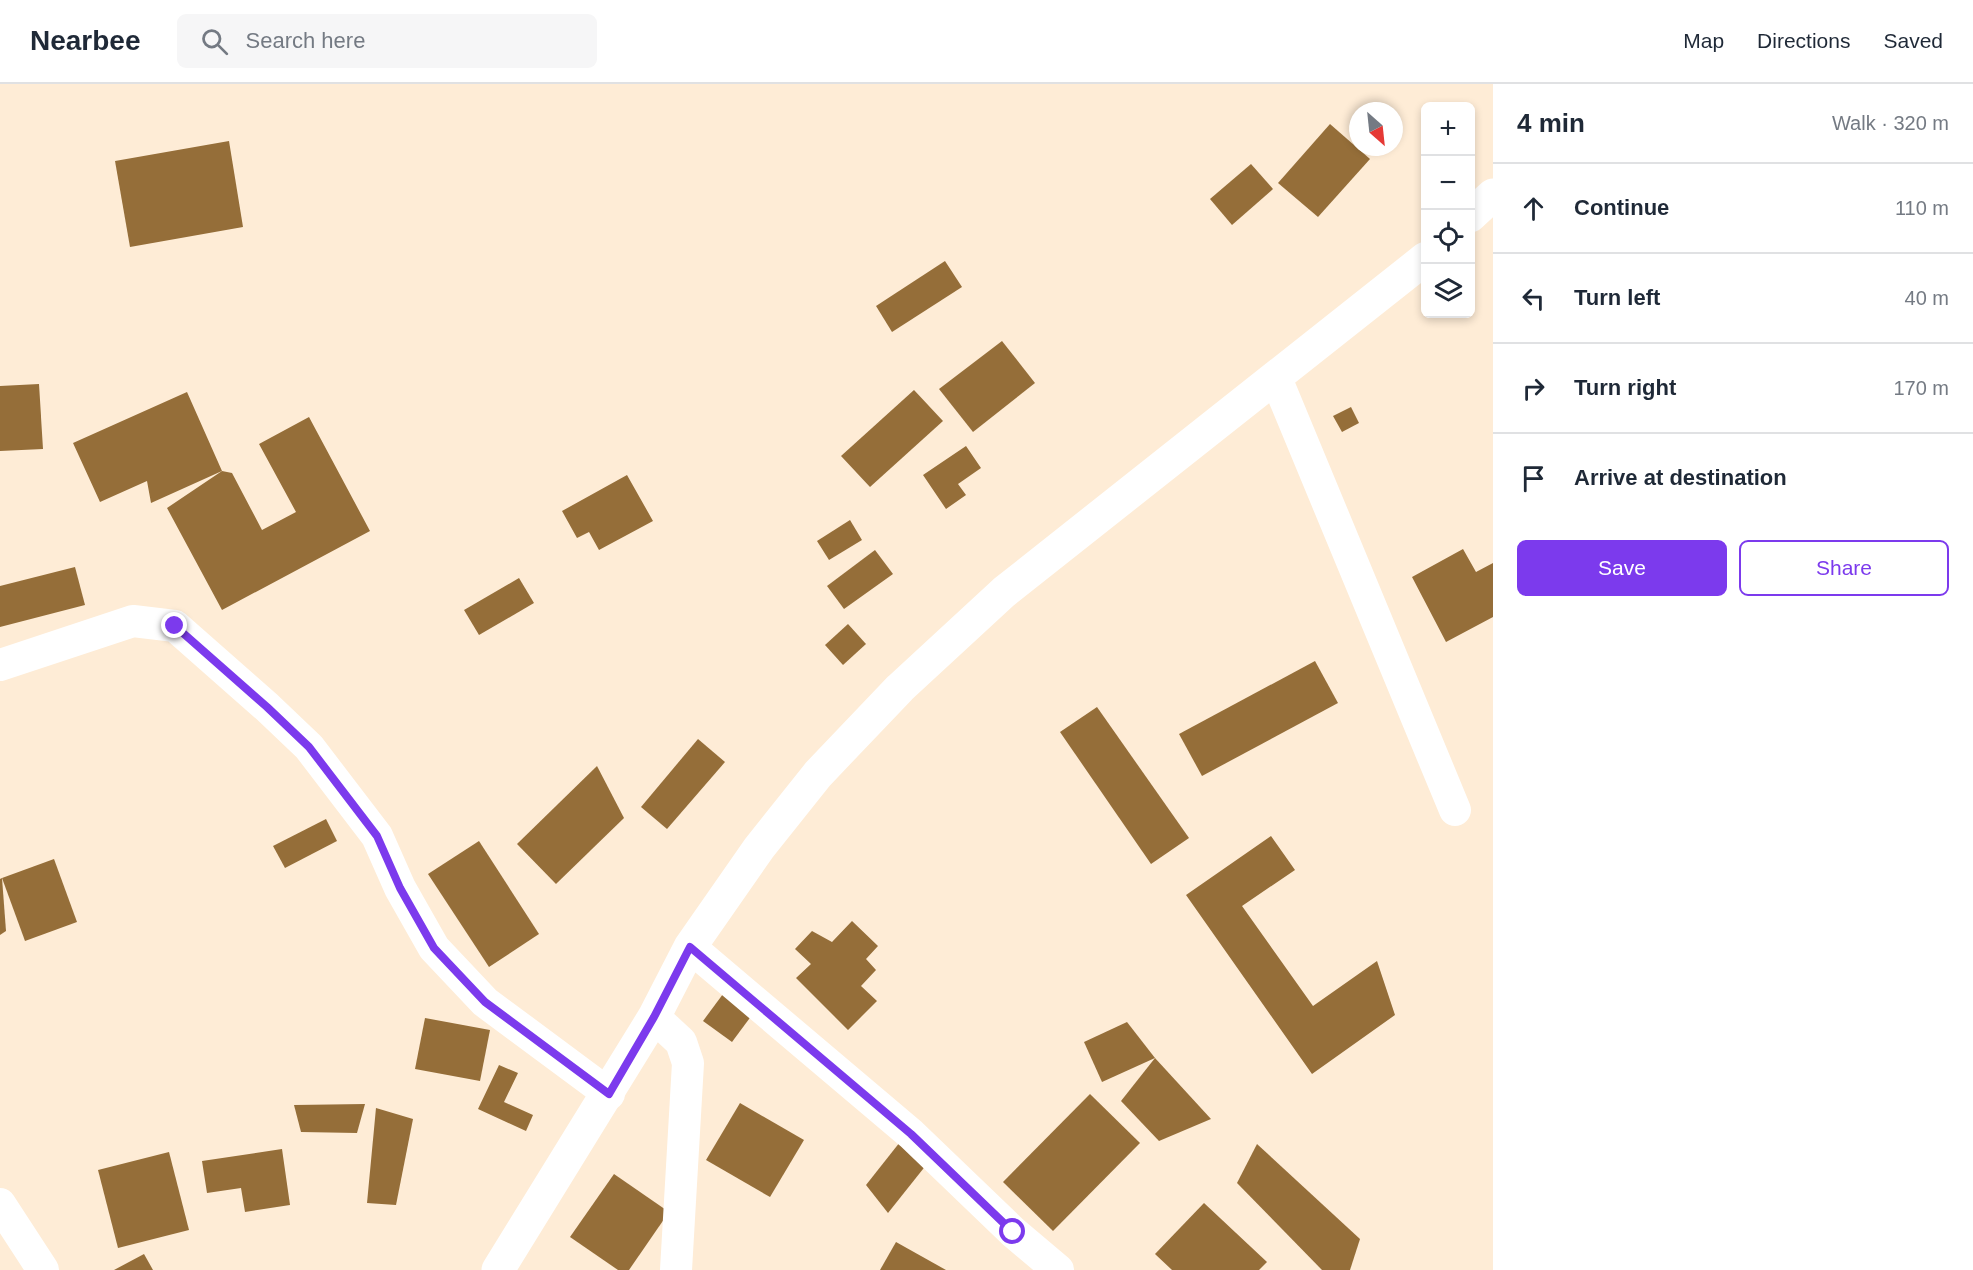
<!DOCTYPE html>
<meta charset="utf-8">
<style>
body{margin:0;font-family:Arial,sans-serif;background:#f6f6f7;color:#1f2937}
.controls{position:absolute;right:18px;top:18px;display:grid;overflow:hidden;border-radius:9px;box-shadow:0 3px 9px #0003}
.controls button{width:54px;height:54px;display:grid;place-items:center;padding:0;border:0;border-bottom:2px solid #e0e1e3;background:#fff;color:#1f2937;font:30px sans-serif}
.compass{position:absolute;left:1349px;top:18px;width:54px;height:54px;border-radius:50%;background:#fff;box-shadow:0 3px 9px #0003;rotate:153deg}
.stop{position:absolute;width:18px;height:18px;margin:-14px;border:4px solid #7c3aed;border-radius:50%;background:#fff}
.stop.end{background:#7c3aed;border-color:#fff;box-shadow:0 2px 6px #0008}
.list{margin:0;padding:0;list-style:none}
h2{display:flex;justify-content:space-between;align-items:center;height:78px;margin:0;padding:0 24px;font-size:26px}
h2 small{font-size:20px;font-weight:400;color:#747a83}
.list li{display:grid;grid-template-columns:39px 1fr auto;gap:18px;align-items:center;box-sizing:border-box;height:90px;padding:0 24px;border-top:2px solid #e0e1e3}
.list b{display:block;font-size:22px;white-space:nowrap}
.list em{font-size:20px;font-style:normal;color:#747a83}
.actions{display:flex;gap:12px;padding:18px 24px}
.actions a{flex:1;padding:14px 0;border:2px solid #7c3aed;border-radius:9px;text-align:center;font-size:21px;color:#7c3aed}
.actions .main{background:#7c3aed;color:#fff}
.icon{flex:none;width:33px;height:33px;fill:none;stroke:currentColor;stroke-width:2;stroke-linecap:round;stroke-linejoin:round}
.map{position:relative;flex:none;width:1493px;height:1186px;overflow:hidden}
header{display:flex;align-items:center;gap:36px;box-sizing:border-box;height:84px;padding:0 30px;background:#fff;border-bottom:2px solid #e0e1e3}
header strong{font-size:28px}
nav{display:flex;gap:33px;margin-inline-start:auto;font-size:21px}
.search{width:420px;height:54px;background:#f6f6f7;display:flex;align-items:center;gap:15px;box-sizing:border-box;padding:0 21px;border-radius:9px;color:#747a83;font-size:22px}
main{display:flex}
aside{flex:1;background:#fff}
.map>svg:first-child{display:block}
</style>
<header>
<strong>Nearbee</strong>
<div class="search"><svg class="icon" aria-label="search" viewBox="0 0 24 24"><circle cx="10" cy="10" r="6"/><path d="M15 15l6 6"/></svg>Search here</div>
<nav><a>Map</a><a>Directions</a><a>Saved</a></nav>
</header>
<main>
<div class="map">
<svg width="1493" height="1186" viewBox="0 0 1493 1186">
<rect width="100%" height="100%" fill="#feecd6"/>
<!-- building -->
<g fill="#956e39">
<path d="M1330,40L1370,75L1318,133L1278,99Z"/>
<path d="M229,57L243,143L130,163L115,77Z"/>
<path d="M1251,80L1273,105L1232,141L1210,115Z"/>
<path d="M945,177L962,203L892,248L876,222Z"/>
<path d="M1002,257L1035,299L973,348L939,305Z"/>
<path d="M39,300L43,365L0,367V302Z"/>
<path d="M914,306L943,337L870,403L841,372Z"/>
<path d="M187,308L222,387L151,419L147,397L100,418L73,359Z"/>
<path d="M1351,323L1359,339L1342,348L1333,332Z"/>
<path d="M309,333L370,447L222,526L167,424L222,387L232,389L262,446L296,428L259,360Z"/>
<path d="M966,362L981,384L958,400L966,411L946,425L923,391Z"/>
<path d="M627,391L653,437L599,466L589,448L577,454L562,427Z"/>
<path d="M850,436L862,456L829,476L817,457Z"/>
<path d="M1463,465L1476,488L1493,479V533L1446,558L1412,493Z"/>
<path d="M875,466L893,490L844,525L827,502Z"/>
<path d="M75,483L85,521L0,543V502Z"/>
<path d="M519,494L534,519L479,551L464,526Z"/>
<path d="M848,540L866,560L843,581L825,561Z"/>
<path d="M1315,577L1338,619L1202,692L1179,650Z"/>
<path d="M1097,623L1189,754L1151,780L1060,648Z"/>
<path d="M698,655L725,678L667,745L641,723Z"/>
<path d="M597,682L624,734L556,800L517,760Z"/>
<path d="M326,735L337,757L285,784L273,762Z"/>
<path d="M1271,752L1295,786L1242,822L1313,922L1377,877L1395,931L1312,990L1186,811Z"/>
<path d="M479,757L539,850L489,883L428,790Z"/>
<path d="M54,775L77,838L25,857L2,794Z"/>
<path d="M2,794L6,847L0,851V795Z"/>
<path d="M852,837L878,862L866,875L876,886L861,902L877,917L848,946L796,894L811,880L795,865L812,847L832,858Z"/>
<path d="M723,910L752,931L732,958L703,937Z"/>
<path d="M425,934L490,946L480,997L415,985Z"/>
<path d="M1127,938L1155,974L1102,998L1084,958Z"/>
<path d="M1155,974L1211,1035L1159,1057L1121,1017Z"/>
<path d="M499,981L518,989L504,1018L533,1031L526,1047L478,1025Z"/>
<path d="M1090,1010L1140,1059L1053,1147L1003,1098Z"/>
<path d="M740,1019L804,1056L770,1113L706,1076Z"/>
<path d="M365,1020L357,1049L301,1048L294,1021Z"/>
<path d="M376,1024L413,1035L396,1121L367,1119Z"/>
<path d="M900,1058L927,1080L888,1129L866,1101Z"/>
<path d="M1257,1060L1360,1155L1350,1186H1322L1237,1099Z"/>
<path d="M282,1065L290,1121L245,1128L241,1104L207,1109L202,1077Z"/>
<path d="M169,1068L189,1146L118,1164L98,1086Z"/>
<path d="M614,1090L669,1128L629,1186H618L570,1153Z"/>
<path d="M1204,1119L1267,1178L1259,1186H1172L1155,1170Z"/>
<path d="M896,1158L946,1186H880Z"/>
<path d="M144,1170L153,1186H114Z"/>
</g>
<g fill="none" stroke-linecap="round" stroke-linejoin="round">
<!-- minor -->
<g stroke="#fff" stroke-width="32">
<path d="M1276,294L1455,726"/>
<path d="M0,581L133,537L175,542L267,623L309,663L377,752L400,804L434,864L485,918L609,1010"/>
<path d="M690,863L911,1050L1013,1148L1058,1186"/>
<path d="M654,933L681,958L688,979L676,1186"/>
<path d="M0,1120L43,1186"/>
</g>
<!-- primary -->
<g stroke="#fff" stroke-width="33">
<path d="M1470,132L1493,111"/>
<path d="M498,1186L654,933L690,863L759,764L818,690L900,604L1004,508L1426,174"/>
</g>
</g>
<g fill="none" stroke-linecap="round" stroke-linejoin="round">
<!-- route -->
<path stroke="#7c3aed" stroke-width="8" d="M175,542L267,623L309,663L377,752L400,804L434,864L485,918L609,1010L654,933L690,863L911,1050L1013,1148"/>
</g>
</svg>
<div class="controls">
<button>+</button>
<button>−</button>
<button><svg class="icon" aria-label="locate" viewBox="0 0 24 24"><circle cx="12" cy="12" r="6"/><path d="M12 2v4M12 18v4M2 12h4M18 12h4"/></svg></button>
<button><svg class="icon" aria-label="layers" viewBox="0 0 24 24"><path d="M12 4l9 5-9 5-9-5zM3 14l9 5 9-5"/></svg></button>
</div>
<svg class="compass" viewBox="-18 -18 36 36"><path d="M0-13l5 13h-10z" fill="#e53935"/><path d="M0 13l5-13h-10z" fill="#747a83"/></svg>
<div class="stop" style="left:1013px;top:1148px"></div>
<div class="stop end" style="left:175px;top:542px"></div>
</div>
<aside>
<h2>4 min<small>Walk · 320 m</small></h2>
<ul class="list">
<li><svg class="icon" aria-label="ahead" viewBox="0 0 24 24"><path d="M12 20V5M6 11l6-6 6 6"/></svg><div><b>Continue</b></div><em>110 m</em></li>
<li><svg class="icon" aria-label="left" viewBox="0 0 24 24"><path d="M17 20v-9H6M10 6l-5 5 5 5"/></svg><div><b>Turn left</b></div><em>40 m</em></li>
<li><svg class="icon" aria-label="right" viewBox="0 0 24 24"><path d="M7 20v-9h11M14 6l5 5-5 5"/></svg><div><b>Turn right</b></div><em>170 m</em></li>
<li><svg class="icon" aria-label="arrive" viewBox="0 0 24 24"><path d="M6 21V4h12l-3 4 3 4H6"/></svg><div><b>Arrive at destination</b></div></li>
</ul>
<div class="actions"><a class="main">Save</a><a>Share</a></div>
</aside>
</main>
